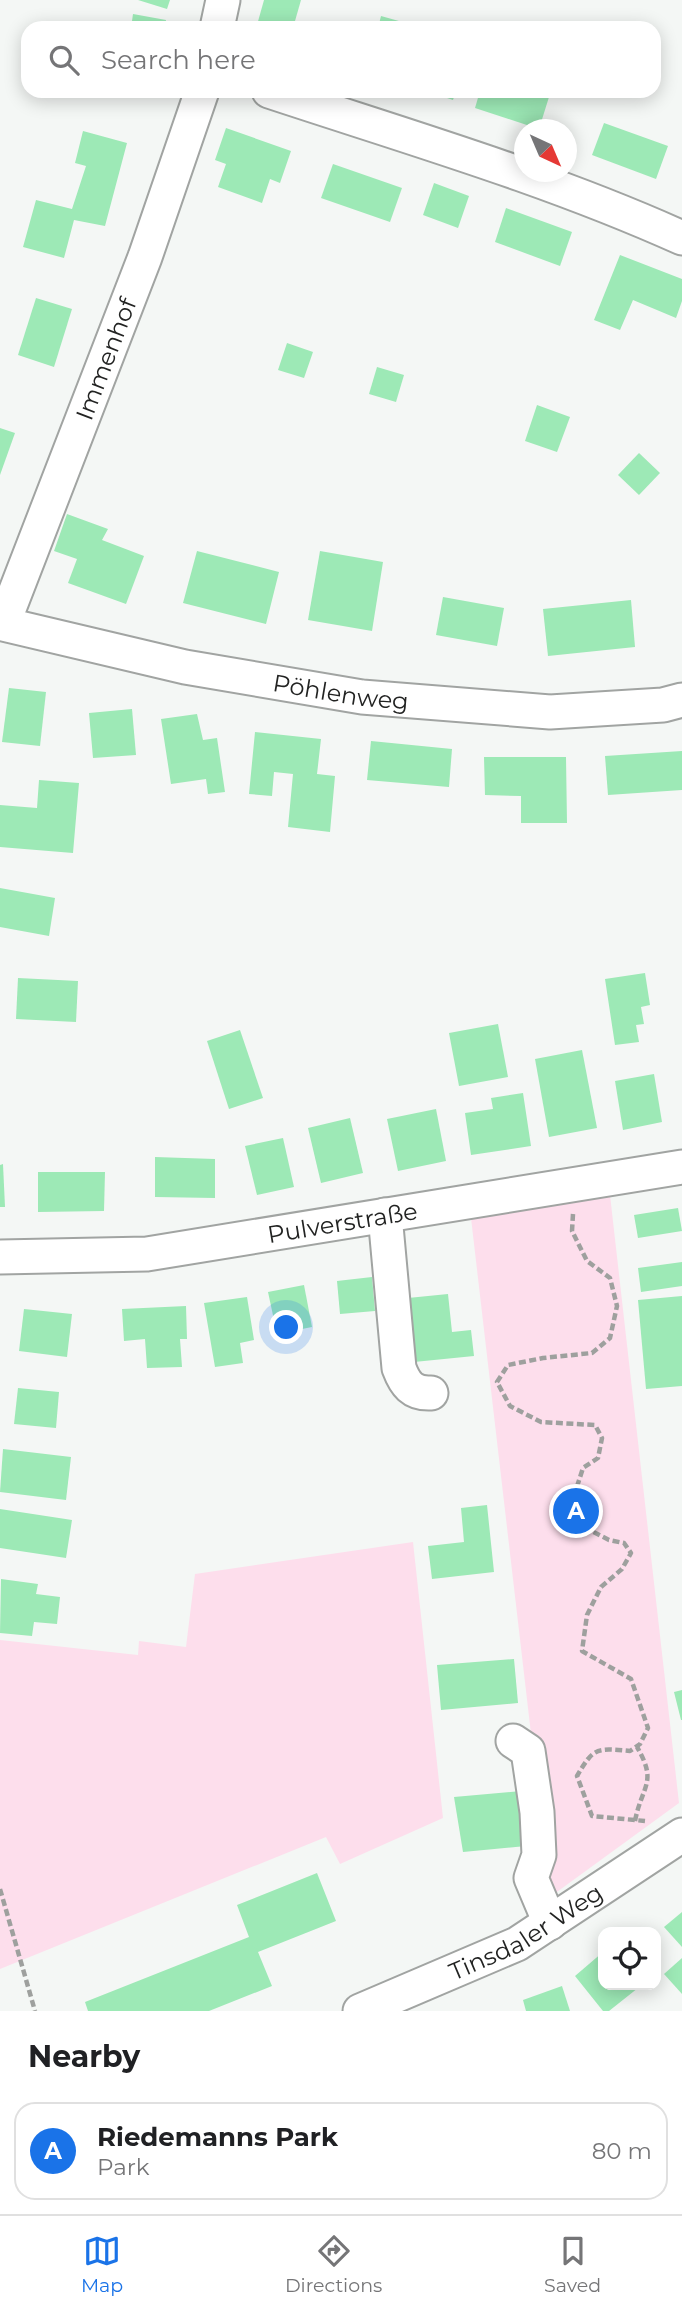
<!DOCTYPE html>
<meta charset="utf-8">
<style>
body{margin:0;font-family:Montserrat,sans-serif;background:#f6f6f6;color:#202124}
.controls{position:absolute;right:21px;bottom:21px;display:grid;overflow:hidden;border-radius:14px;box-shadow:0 4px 18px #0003}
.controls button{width:63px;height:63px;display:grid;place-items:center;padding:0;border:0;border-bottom:2px solid #e0e0e0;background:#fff;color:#202124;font:35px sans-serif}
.compass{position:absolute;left:514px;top:119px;width:63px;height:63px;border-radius:50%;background:#fff;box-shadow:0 4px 18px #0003;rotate:136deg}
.you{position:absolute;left:287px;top:1328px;width:24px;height:24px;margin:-18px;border:5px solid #fff;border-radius:50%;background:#1a73e8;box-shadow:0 0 0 10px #1a73e833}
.badge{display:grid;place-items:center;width:46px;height:46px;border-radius:50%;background:#1a73e8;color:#fff;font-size:23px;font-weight:700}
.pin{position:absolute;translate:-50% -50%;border:4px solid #fff;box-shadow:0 2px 7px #0006}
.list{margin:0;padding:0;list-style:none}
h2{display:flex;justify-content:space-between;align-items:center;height:91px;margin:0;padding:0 28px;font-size:30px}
h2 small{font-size:23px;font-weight:400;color:#757577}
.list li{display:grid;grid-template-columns:46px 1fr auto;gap:21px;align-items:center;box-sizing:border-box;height:98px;margin:0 14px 14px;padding:0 14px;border:2px solid #e0e0e0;border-radius:21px}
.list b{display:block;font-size:26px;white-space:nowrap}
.list p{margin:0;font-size:23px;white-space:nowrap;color:#757577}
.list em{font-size:23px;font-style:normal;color:#757577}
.icon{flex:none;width:38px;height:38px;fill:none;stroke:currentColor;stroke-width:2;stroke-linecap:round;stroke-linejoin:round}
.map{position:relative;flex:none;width:682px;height:2011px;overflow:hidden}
.search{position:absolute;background:#fff;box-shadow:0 4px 18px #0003;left:21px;right:21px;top:21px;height:77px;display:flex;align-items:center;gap:18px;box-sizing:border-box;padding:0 24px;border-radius:21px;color:#757577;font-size:26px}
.sheet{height:203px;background:#fff}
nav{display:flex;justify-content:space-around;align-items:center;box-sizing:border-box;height:98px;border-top:2px solid #e0e0e0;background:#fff;font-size:19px;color:#757577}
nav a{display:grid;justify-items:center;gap:4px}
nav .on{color:#1a73e8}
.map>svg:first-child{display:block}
</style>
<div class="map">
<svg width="682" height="2011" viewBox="0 0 682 2011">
<rect width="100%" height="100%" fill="#f4f7f5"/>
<!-- green -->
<g fill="#fddeec">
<path d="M610,1195L679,1803L550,1897L471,1218Z"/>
<path d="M413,1542L443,1818L340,1864L326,1837L0,1969V1640L138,1655L139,1641L186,1647L195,1574Z"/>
</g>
<!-- building -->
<g fill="#9de9b6">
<path d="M138,0H170L167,9Z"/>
<path d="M264,0H301L293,28H269L257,25Z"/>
<path d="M133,14L166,20L165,28H131Z"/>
<path d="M381,16L406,23L405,28H378Z"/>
<path d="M426,91H456L453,100Z"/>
<path d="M480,91H530L549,97L539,129L475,108Z"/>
<path d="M604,123L668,146L656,179L592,155Z"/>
<path d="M226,128L291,151L280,183L270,179L262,203L218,187L226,164L215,160Z"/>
<path d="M83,131L127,143L105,226L74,220L64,258L23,247L36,200L72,209L86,166L75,163Z"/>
<path d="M333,164L402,188L390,222L321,198Z"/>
<path d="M434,183L469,196L458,228L423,215Z"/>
<path d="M506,208L572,232L560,266L495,242Z"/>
<path d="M620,255L682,279V301L676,318L633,300L620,330L594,320Z"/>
<path d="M36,298L72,309L54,367L18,355Z"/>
<path d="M287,343L313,352L304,378L278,370Z"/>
<path d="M377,367L404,375L396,402L369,394Z"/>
<path d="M537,405L570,417L557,452L525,441Z"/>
<path d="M0,428L15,433L0,475Z"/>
<path d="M639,453L660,473L639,495L618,475Z"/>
<path d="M67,514L108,529L102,540L144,556L126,604L68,583L77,559L54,551Z"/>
<path d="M197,551L279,572L266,624L183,603Z"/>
<path d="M320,551L383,562L372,631L308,620Z"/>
<path d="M443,597L504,608L497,646L436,635Z"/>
<path d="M631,600L635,647L548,656L543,609Z"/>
<path d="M9,688L46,692L40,746L2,742Z"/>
<path d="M132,709L136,755L93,758L89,713Z"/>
<path d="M197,714L203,740L217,738L225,792L208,794L206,779L171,784L161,719Z"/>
<path d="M255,732L321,739L317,774L335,776L330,832L288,827L293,774L274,772L272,796L249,794Z"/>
<path d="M371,741L452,749L449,787L367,780Z"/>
<path d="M682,751V790L608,795L605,756Z"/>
<path d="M484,757H566L567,823H521V796L485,795Z"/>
<path d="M39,780L79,783L73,853L0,847V805L37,808Z"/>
<path d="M0,888L55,898L49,936L0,927Z"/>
<path d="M645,973L650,1005L641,1007L644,1024L636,1025L639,1042L615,1045L605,979Z"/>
<path d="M18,978L78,981L76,1022L16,1019Z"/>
<path d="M498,1024L508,1077L459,1086L449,1033Z"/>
<path d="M240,1030L263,1098L229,1109L207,1041Z"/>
<path d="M582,1050L597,1128L549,1137L535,1059Z"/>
<path d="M654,1074L662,1122L623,1130L615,1081Z"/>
<path d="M523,1093L531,1146L471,1155L465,1113L493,1109L491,1098Z"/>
<path d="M436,1109L446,1161L398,1171L387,1119Z"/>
<path d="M350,1118L363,1173L321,1183L308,1128Z"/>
<path d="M283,1138L294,1187L257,1195L245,1146Z"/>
<path d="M155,1157L215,1159V1198L155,1197Z"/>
<path d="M3,1164L5,1207H0V1165Z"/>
<path d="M38,1172H105L104,1211L38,1212Z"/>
<path d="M678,1208L682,1231L638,1238L634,1215Z"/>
<path d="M682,1262V1286L641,1292L638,1268Z"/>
<path d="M372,1277L375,1311L340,1314L337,1281Z"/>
<path d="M304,1285L312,1327L277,1334L268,1292Z"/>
<path d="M448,1294L452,1332L471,1330L474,1356L414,1362L408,1298Z"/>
<path d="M682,1296V1386L646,1389L638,1300Z"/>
<path d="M247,1297L254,1340L240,1343L243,1363L215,1367L204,1303Z"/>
<path d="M186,1306L187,1339H180L182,1367L147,1368L145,1339L124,1341L122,1309Z"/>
<path d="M24,1309L72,1314L67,1357L19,1351Z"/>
<path d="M18,1388L59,1392L56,1428L14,1424Z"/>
<path d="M3,1449L71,1457L66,1500L0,1492Z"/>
<path d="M487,1505L494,1572L432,1579L428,1546L464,1542L461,1508Z"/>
<path d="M0,1509L72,1520L66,1558L0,1548Z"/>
<path d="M1,1579L38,1584L36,1594L60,1597L57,1624L34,1622L32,1636L0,1633Z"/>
<path d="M514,1659L518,1703L441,1710L437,1665Z"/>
<path d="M682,1690V1720H681L674,1692Z"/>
<path d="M521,1791L526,1846L463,1852L454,1797Z"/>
<path d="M317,1873L336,1921L258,1952L272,1986L209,2011H88L85,2002L249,1937L237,1905Z"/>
<path d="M682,1912V1947L664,1927Z"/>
<path d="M603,1952V1985H635L638,1988L609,2011H603L575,1976Z"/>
<path d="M682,1958V1994L664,1974Z"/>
<path d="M562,1986L570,2011H526L523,2000Z"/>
</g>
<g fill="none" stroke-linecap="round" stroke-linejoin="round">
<defs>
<g id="minor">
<path d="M217,28L223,0"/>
<path id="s1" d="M202,91L145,257L3,624L185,667L362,697L550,712L663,705L682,700"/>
<path d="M269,91C408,137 549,178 682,238"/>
<path d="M385,1215L399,1368C405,1384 412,1394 431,1393"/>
<path id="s2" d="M0,1257L147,1254L682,1167"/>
<path d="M513,1741L528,1751L537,1812L539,1855L531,1878L550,1923"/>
<path id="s3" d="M360,2011L517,1944L682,1835"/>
</g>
</defs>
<!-- minor casing -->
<use href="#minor" stroke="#a1a4a2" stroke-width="37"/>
<!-- path -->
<g stroke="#9ea09e" stroke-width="4.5" stroke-dasharray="7 3.5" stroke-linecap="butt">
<path d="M573,1214L572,1231L587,1261L610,1278L617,1306L610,1338L592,1353L543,1358L508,1365L497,1382L510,1406L541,1422L595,1425L602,1438L598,1458L583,1468L571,1505L582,1526L609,1540L624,1543L631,1553L622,1569L601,1587L587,1615L582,1651L631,1679L648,1728L640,1744L630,1751C596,1748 594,1747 577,1776L592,1816L645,1821"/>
<path d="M635,1821C642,1785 658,1783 637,1747"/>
<path d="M0,1889L35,2011"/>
</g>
<!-- minor -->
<use href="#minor" stroke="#fff" stroke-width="33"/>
</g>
<g text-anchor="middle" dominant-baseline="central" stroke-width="5" stroke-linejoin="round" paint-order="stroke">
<!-- street labels -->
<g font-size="24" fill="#222322" stroke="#fff">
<text transform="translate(106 359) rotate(-69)">Immenhof</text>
<text stroke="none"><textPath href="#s1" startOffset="914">Pöhlenweg</textPath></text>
<text stroke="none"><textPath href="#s2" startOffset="345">Pulverstraße</textPath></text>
<text stroke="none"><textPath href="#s3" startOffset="184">Tinsdaler Weg</textPath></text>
</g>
</g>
</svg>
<div class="controls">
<button><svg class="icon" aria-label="locate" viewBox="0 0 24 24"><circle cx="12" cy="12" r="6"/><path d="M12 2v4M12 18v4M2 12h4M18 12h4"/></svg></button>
</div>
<svg class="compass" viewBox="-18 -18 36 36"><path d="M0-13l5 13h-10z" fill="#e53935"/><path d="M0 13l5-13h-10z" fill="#757577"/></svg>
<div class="you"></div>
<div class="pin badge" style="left:576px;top:1511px">A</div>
<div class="search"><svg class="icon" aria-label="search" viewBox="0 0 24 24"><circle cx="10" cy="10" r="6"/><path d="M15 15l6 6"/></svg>Search here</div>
</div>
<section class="sheet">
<h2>Nearby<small></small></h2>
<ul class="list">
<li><span class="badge">A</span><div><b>Riedemanns Park</b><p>Park</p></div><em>80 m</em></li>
</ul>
</section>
<nav>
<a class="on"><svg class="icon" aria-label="map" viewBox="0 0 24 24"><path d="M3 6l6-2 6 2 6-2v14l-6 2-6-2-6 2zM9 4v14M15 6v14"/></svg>Map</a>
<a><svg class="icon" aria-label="directions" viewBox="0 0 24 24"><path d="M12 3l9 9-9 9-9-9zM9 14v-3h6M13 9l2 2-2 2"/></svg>Directions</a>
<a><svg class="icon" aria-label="saved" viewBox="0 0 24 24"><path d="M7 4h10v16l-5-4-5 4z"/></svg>Saved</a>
</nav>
